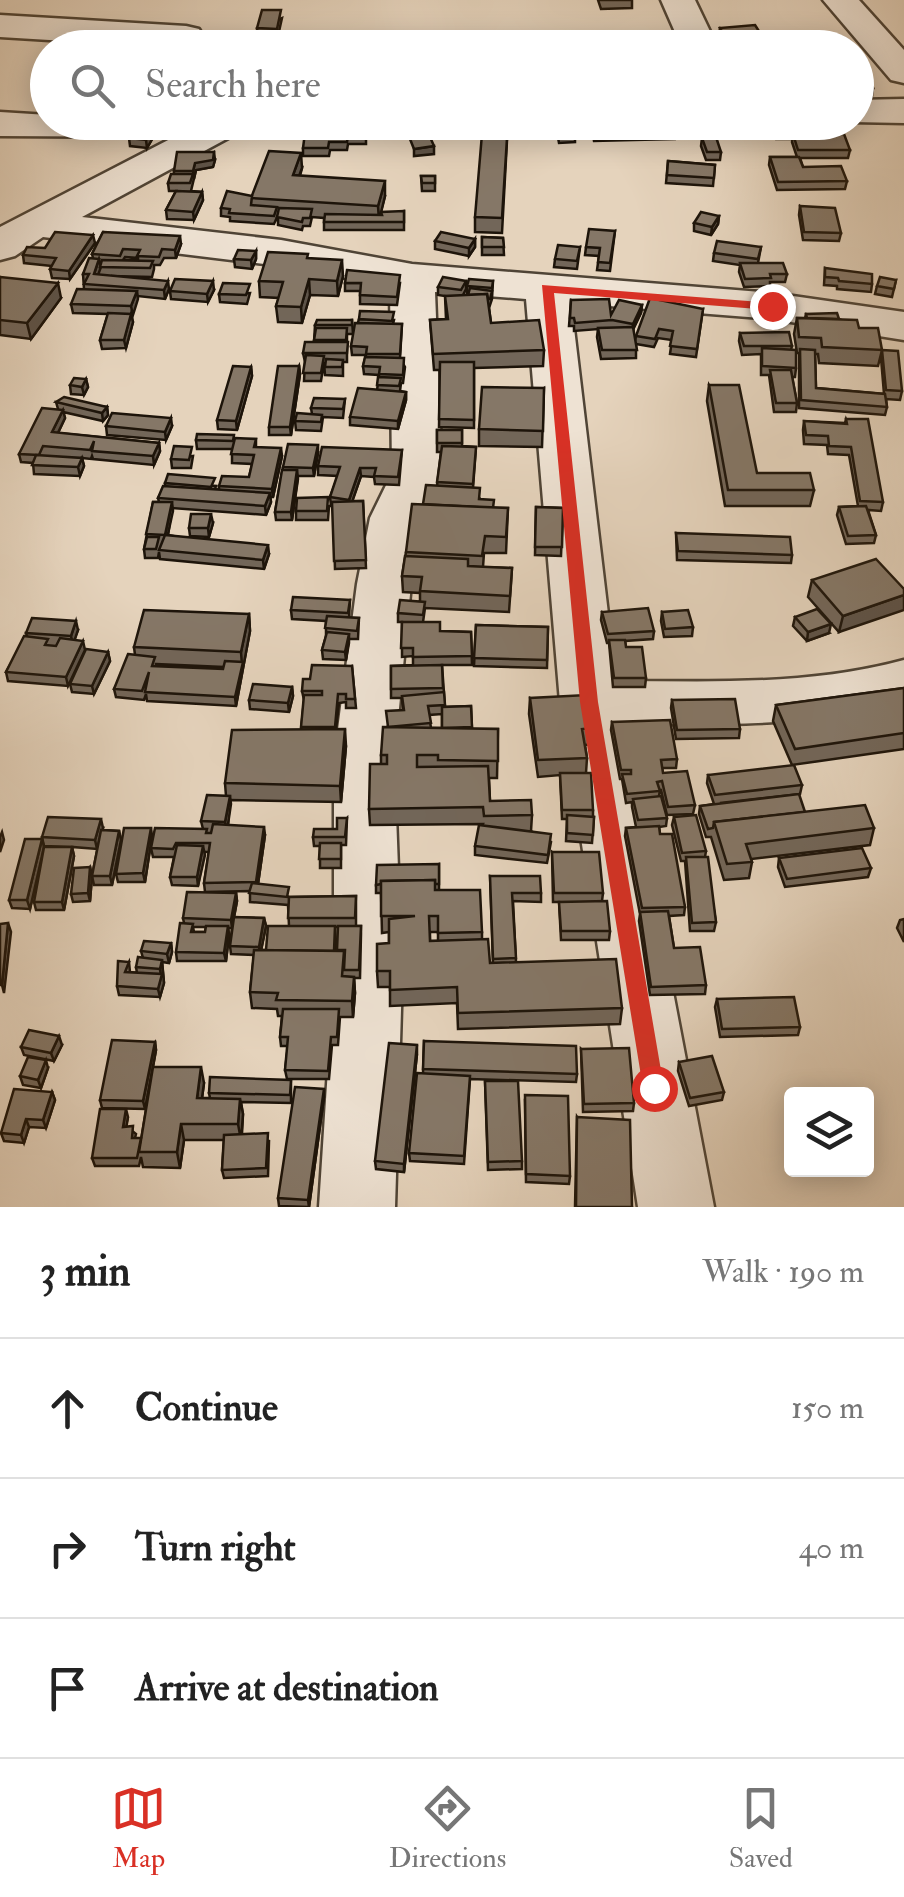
<!DOCTYPE html>
<meta charset="utf-8">
<style>
body{margin:0;font-family:"IM FELL Double Pica",serif;background:#f2f2f2;color:#222}
.controls{position:absolute;right:30px;bottom:30px;display:grid;overflow:hidden;border-radius:10px;box-shadow:0 5px 25px #0003}
.controls button{width:90px;height:90px;display:grid;place-items:center;padding:0;border:0;border-bottom:2px solid #e0e0e0;background:#fff;color:#222;font:50px sans-serif}
.stop{position:absolute;width:30px;height:30px;margin:-22px;border:8px solid #d93025;border-radius:50%;background:#fff}
.stop.end{background:#d93025;border-color:#fff;box-shadow:0 2px 10px #0008}
.list{margin:0;padding:0;list-style:none}
h2{display:flex;justify-content:space-between;align-items:center;height:130px;margin:0;padding:0 40px;font-size:42px}
h2 small{font-size:32px;font-weight:400;color:#767676}
.list li{display:grid;grid-template-columns:65px 1fr auto;gap:30px;align-items:center;box-sizing:border-box;height:140px;padding:0 40px;border-top:2px solid #e0e0e0}
.list b{display:block;font-size:38px;white-space:nowrap}
.list em{font-size:32px;font-style:normal;color:#767676}
.icon{flex:none;width:55px;height:55px;fill:none;stroke:currentColor;stroke-width:2;stroke-linecap:round;stroke-linejoin:round}
.map{position:relative;flex:none;width:904px;height:1207px;overflow:hidden}
.search{position:absolute;background:#fff;box-shadow:0 5px 25px #0003;left:30px;right:30px;top:30px;height:110px;display:flex;align-items:center;gap:25px;box-sizing:border-box;padding:0 35px;border-radius:55px;color:#767676;font-size:38px}
.sheet{height:550px;background:#fff}
nav{display:flex;justify-content:space-around;align-items:center;box-sizing:border-box;height:140px;border-top:2px solid #e0e0e0;background:#fff;font-size:28px;color:#767676}
nav a{display:grid;justify-items:center;gap:5px}
nav .on{color:#d93025}
.map>svg:first-child{display:block}
</style>
<div class="map">
<svg width="904" height="1207" viewBox="0 0 904 1207">
<rect width="100%" height="100%" fill="#e5d3bc"/>
<filter id="stains"><feTurbulence type="fractalNoise" baseFrequency=".002" numOctaves="4"/><feColorMatrix values="0 0 0 0 .2 0 0 0 0 .09 0 0 0 0 .02 0 0 0 .5 -.17"/></filter>
<radialGradient id="worn" r=".72"><stop offset=".6" stop-color="#630" stop-opacity="0"/><stop offset="1" stop-color="#630" stop-opacity=".3"/></radialGradient>
<g fill="none" stroke-linecap="round" stroke-linejoin="round">
<defs>
<g id="minor">
<path d="M661,0H695L718,48H682Z"/>
<path d="M823,0H859L904,50V83L891,80Z"/>
<path d="M0,15L186,26L199,29L204,37L199,45L181,48L0,37Z"/>
<path d="M904,99V123L852,122H856V100Z"/>
<path d="M0,112L48,115V122H408L403,130L389,134L232,136L82,217L281,240L412,264L772,293L904,312V340L772,319L571,303L616,681C714,681 808,686 904,660V702C811,728 718,724 622,724L714,1207H638L560,702L526,299L435,292L442,473L422,518L411,584L394,760L402,977L395,1207H319L334,977V760L357,584L370,518L392,473L390,286L281,266L43,237L15,256L0,260V227L174,137L0,136Z"/>
</g>
</defs>
<!-- minor casing -->
<use href="#minor" stroke="#4f4436" stroke-width="5"/>
<!-- minor -->
<use href="#minor" fill="#eee2d3" fill-rule="evenodd"/>
</g>
<!-- wall -->
<g fill="#726659" stroke="#1d140a" stroke-width="2.5" fill-rule="evenodd">
<path d="M598,0H632V8L601,9Z"/>
<path d="M282,18L278,36H258L257,28Z"/>
<path d="M720,28L764,39L763,47L726,48L719,35Z"/>
<path d="M484,39L563,44L562,48H484Z"/>
<path d="M856,71L873,88L872,96L856,95Z"/>
<path d="M508,122L502,233L475,232V217Z"/>
<path d="M555,122H572L575,134V142L559,143Z"/>
<path d="M591,122H674L676,131L675,139L594,141Z"/>
<path d="M772,122H790L793,131L792,139H776L771,127Z"/>
<path d="M366,125V144H348L347,150H330L329,156H303V148Z"/>
<path d="M155,134L147,148L130,146L129,138Z"/>
<path d="M793,134L850,150L848,158H800L803,167L847,181L845,189L777,190L769,165L770,157H797L792,142Z"/>
<path d="M702,138L721,152L720,160H706L701,146Z"/>
<path d="M215,160L213,167L196,170L191,191L202,192L203,200L194,220L167,219L166,210L176,191H169L168,183L174,174V171Z"/>
<path d="M668,161L715,165L713,186L666,183Z"/>
<path d="M302,168L300,176L385,196L380,215L404,211V230H324V218L312,217L310,226H303L302,230L278,225V215L274,224L230,221V217L221,216V208L252,196Z"/>
<path d="M421,176H435V191H422Z"/>
<path d="M800,206L841,233L839,241L803,240L799,215Z"/>
<path d="M719,216L718,224L711,235L694,231V223Z"/>
<path d="M615,231L610,271L597,270L599,256L585,255L586,247Z"/>
<path d="M103,232L181,244L176,258H164L160,265H154V269L152,277L111,276L169,289L165,299L138,296L131,315L133,322L126,348L102,349L100,340L108,314L73,313L71,304L84,289L83,274L93,258L92,254ZM125,257L138,258V260H123Z"/>
<path d="M482,237L503,238L504,255H482Z"/>
<path d="M475,239V247L469,256L435,249V241Z"/>
<path d="M95,243L70,279L52,278L50,269L52,266L24,263L23,255L45,248Z"/>
<path d="M580,247L577,269L554,267L555,259Z"/>
<path d="M761,247L758,263L787,274L785,282H770V286L744,287L739,272L740,265L713,261L714,253Z"/>
<path d="M256,251V259L252,269L235,267L234,259Z"/>
<path d="M308,259L343,276L338,296L310,295L302,323L278,322L276,306L279,298L260,297L259,281Z"/>
<path d="M825,268L872,284L871,292L837,289V286L824,285Z"/>
<path d="M0,277L61,298L31,339L0,335Z"/>
<path d="M896,280L892,297L875,294L877,286Z"/>
<path d="M466,281V289L463,295H467V286L493,281L492,299L489,308L491,323L544,350L543,366L474,368V428L439,427L440,370H434L430,320L446,319L445,296L438,295V287Z"/>
<path d="M345,283H400L397,305L360,304V291H345Z"/>
<path d="M214,290L208,302L171,299L170,291Z"/>
<path d="M250,293L247,304L220,302L219,294Z"/>
<path d="M571,300L611,315L642,305L641,313L633,329L635,341L636,336L703,309L696,357L670,354L672,340L658,338L654,347L636,344V358L601,359L597,337L598,329L574,331V326H569Z"/>
<path d="M806,314L839,319L859,328L882,350L878,366L819,363L818,354H815L816,388L884,394L881,358L882,350L902,391L900,400L886,399L887,407L885,415L799,408V353H797L794,334L797,318H805Z"/>
<path d="M359,319L394,320L393,324H402L400,358L405,367L403,383H401L400,391L406,392V400L398,429L350,425V417L377,390L379,377V375L364,374L363,366L366,355H352L351,346Z"/>
<path d="M352,320L353,334H347V362H343V376L325,375L324,362L321,381H304L305,362L303,353L314,342L315,325Z"/>
<path d="M740,333L792,346L791,350L796,368L795,377H792L797,403L796,412H774L769,375H761V354L742,355L739,341Z"/>
<path d="M299,366L300,374L291,435H269V427Z"/>
<path d="M251,367L252,376L237,430L218,429L217,420Z"/>
<path d="M86,379L88,387L84,395L71,394L70,385Z"/>
<path d="M709,385L757,473L814,490L810,506H725L707,401Z"/>
<path d="M544,388L542,447L479,446V429Z"/>
<path d="M345,399L343,418L323,417L321,431L296,430L295,421L312,414L311,408Z"/>
<path d="M56,402L107,407L108,415L103,421L63,412L65,418L58,433L159,443L160,451L154,465L93,459L92,456L91,459L82,458L84,466L80,476L34,474L33,463L21,462L19,454L58,409Z"/>
<path d="M846,419L883,502L881,511L868,510L876,535L874,543L846,544L837,515L839,507L858,506L849,455L828,454L827,445L804,444L803,430L804,421L845,423Z"/>
<path d="M106,426H172L166,440L107,435Z"/>
<path d="M437,430H462V446L476,447L473,488L480,499L493,508H508L506,553H484L483,567L512,568L511,584L509,612L425,608L423,622L440,631L471,632L472,665H442L445,707L471,706L472,729H498L497,778H489L490,801L532,815L531,831L551,842L547,863L475,855V846L483,824L370,825L369,809L381,764V755L387,727L403,710L402,698H391V666L413,665V656L402,657V622H398V613L420,601V593L403,592L402,576L406,552L423,504L437,486L441,452H437ZM442,714V728H431L429,715Z"/>
<path d="M256,439V447L282,456L273,497H270L271,502L266,515L172,508L168,535L269,554L264,569L160,559L159,552L158,558H145L144,549L153,502H159L158,498L165,486V483L216,486L215,489L219,490V486L249,477L252,464L232,463V449H197L196,440Z"/>
<path d="M402,450L399,485L375,484L374,477L361,476L352,501H363L366,568L335,569L333,506H331L330,497L338,476L318,475V466Z"/>
<path d="M318,453L314,476H298L292,520H276L275,512L283,467Z"/>
<path d="M193,456L191,468H172L171,459Z"/>
<path d="M329,506L328,520H296V511Z"/>
<path d="M536,507L563,508L561,556L535,555Z"/>
<path d="M213,523L209,537L190,536L189,528Z"/>
<path d="M676,533L792,555L791,563L677,560Z"/>
<path d="M812,580L904,589L839,632L808,597Z"/>
<path d="M350,600L349,618H359L358,639H349L346,660L323,659L322,650L326,636V621L292,619L291,610Z"/>
<path d="M602,612L654,631L653,639L625,641L626,647L646,678L645,687H613L609,643H607L601,620Z"/>
<path d="M662,612L693,627L692,636L664,637L661,621Z"/>
<path d="M249,614L250,631L236,706L147,701L146,694L144,700L116,697L114,689L135,655L134,647ZM156,664L223,667V669L156,666Z"/>
<path d="M795,617L829,633L807,641L793,626Z"/>
<path d="M476,625L548,627L547,668L474,666Z"/>
<path d="M78,630L74,640L85,650L68,686L8,681L6,672L27,636L26,633Z"/>
<path d="M108,652L110,661L94,694L72,692L70,684Z"/>
<path d="M352,666L356,708H346V702L339,703L336,729L346,746L341,802L230,800L228,825L265,835L258,884L289,897L356,896V926H361V934L360,978H354L355,993L353,1017H340L338,1045H332L329,1079H287L285,1070L288,1046H281L280,1037L282,1016H278L277,1009L252,1008L250,992L254,955L231,954L230,946L232,928H228L229,935L226,961H177L176,952L184,923L183,918L236,893L237,901L234,917L264,918L266,926L261,950H266L289,926L288,905L250,902V891L205,892L204,883L209,852H204L198,886L172,885L170,877L174,857H153L151,848L203,829L201,821L226,796L225,783L301,730L304,700L302,691L310,679ZM193,927H206L205,932H194ZM335,927H338L337,951H335Z"/>
<path d="M292,687L293,696L289,712L250,709L249,700Z"/>
<path d="M904,688V749L792,765L773,721L776,705Z"/>
<path d="M530,698L593,728L592,744L585,745L587,758L586,773L593,810V817H594L592,843L566,841L567,819H562L560,775L538,777L529,714Z"/>
<path d="M672,700L740,729L739,738L676,739L671,708Z"/>
<path d="M612,722L677,759L676,768H662L663,773L695,805L693,814L667,815L661,790H660L659,796L667,818L666,826L659,827L660,834L685,907L684,915L669,916L674,948L706,985L705,994L650,995L639,921L640,914L625,836L626,828L636,827L632,807V802L626,803L622,779H620L611,730Z"/>
<path d="M708,775L802,785L800,794L720,803L805,812L874,828L870,845L751,859L752,862L749,878L724,880L711,837H706L699,814L700,806L714,804L707,783Z"/>
<path d="M674,817L706,851L705,857L716,922L714,931H690L685,861H681L672,825Z"/>
<path d="M347,818L346,845H341V868H320V846H314L313,837L337,829Z"/>
<path d="M103,828L102,830L119,831L121,840L112,885H94L92,876L99,841L97,849L72,847L74,856L64,910H36L34,902L68,847L44,846L42,837Z"/>
<path d="M152,836L145,882H118L116,874Z"/>
<path d="M44,847L30,909L12,908L9,900Z"/>
<path d="M552,852L603,893L602,901L610,931L609,940H561L559,902H553Z"/>
<path d="M779,858L871,868L868,877L785,887L778,867Z"/>
<path d="M439,864V890L482,932V940L490,963H493L490,876L541,893V902L513,901L516,962L622,1008L620,1024L458,1029L457,1003L390,1006V987H378L377,971L389,943V932L382,933L381,893H376V885ZM430,932H438V941H430Z"/>
<path d="M90,867L92,876L90,901L73,902L71,894Z"/>
<path d="M904,919V942L897,928L900,920Z"/>
<path d="M171,943L172,952L169,963L162,962L164,983L160,997L119,995L117,986L129,962L130,972L137,973L136,967L143,958L141,951Z"/>
<path d="M717,999L800,1027L798,1035L720,1037L715,1007Z"/>
<path d="M424,1041L577,1074L576,1082L470,1079L464,1164L410,1161L409,1153L423,1073Z"/>
<path d="M155,1042L156,1050L153,1067L204,1083L202,1098H210L209,1093L291,1080V1103L241,1102L243,1114L242,1134L269,1141L268,1176L224,1178L222,1170L224,1140H184L180,1168L143,1167L141,1157L139,1166H95L92,1158L128,1117L126,1126L136,1134L135,1138L141,1141L152,1072L145,1109L102,1108L100,1100Z"/>
<path d="M62,1045L54,1061L24,1055L21,1047Z"/>
<path d="M581,1049L634,1103L633,1111L583,1112Z"/>
<path d="M417,1054L404,1172L376,1169L375,1161Z"/>
<path d="M679,1062L724,1092L722,1100L689,1106L678,1071Z"/>
<path d="M48,1068L41,1088L23,1085L20,1076Z"/>
<path d="M485,1081L522,1161V1169L488,1170Z"/>
<path d="M324,1089V1097L309,1207L279,1206L278,1198Z"/>
<path d="M52,1092L55,1100L46,1128L29,1127L24,1143L4,1141L1,1133Z"/>
<path d="M525,1103L570,1176L569,1184L526,1182Z"/>
<path d="M577,1117L632,1207H575Z"/>
</g>
<!-- shaded-wall -->
<g fill="#5d5348" stroke="#1d140a" stroke-width="2.5">
<path d="M154,126L155,134L147,148L146,140Z"/>
<path d="M434,146V154L414,156V149Z"/>
<path d="M214,152L215,160L213,167L196,170L194,179L193,171L195,163Z"/>
<path d="M301,153L302,168L294,190L293,175Z"/>
<path d="M385,181V196L379,221L378,206Z"/>
<path d="M202,192L203,200L194,220L193,212Z"/>
<path d="M719,216L718,224L711,235L712,227Z"/>
<path d="M93,235L95,243L70,279L69,271Z"/>
<path d="M180,236L181,244L176,258L175,250Z"/>
<path d="M475,239V247L469,256V248Z"/>
<path d="M256,251V259L252,269L251,260Z"/>
<path d="M99,259L101,267L95,283L94,274Z"/>
<path d="M342,260L343,276L338,296L337,281Z"/>
<path d="M309,279L310,295L302,323L301,307Z"/>
<path d="M168,281L169,289L165,299L164,290Z"/>
<path d="M213,281L214,290L208,302L207,294Z"/>
<path d="M58,283L61,298L31,339L27,323Z"/>
<path d="M137,291L138,299L133,315L131,306Z"/>
<path d="M642,305L641,313L632,332L633,324Z"/>
<path d="M131,314L133,322L126,348L124,340Z"/>
<path d="M299,366L300,374L291,435L290,427Z"/>
<path d="M251,367L252,376L237,430L236,421Z"/>
<path d="M86,379L88,387L84,395L82,387Z"/>
<path d="M406,392V400L398,429V421Z"/>
<path d="M107,407L108,415L103,421L102,413Z"/>
<path d="M63,410L65,418L54,441L52,432Z"/>
<path d="M171,418L172,426L166,440L165,432Z"/>
<path d="M159,443L160,451L154,465L153,456Z"/>
<path d="M318,445V453L314,476L313,468Z"/>
<path d="M281,448L282,456L273,497L272,489Z"/>
<path d="M82,458L84,466L80,476L78,467Z"/>
<path d="M360,468L361,476L350,508L349,500Z"/>
<path d="M297,470L298,479L292,520L291,512Z"/>
<path d="M270,493L271,502L266,515L265,506Z"/>
<path d="M172,502L173,511L166,543L165,535Z"/>
<path d="M211,514L213,523L209,537L208,528Z"/>
<path d="M268,545L269,554L264,569L263,560Z"/>
<path d="M904,595V610L839,632L843,616Z"/>
<path d="M249,614L250,631L236,706L235,697L242,665L241,652Z"/>
<path d="M76,621L78,630L73,645L71,636Z"/>
<path d="M831,624L829,633L807,641L808,632Z"/>
<path d="M349,634V643L346,660L345,652Z"/>
<path d="M83,641L85,650L68,686L66,677Z"/>
<path d="M108,652L110,661L94,694L92,686Z"/>
<path d="M292,687L293,696L289,712L288,703Z"/>
<path d="M345,729L346,746L341,802L340,786Z"/>
<path d="M230,796L231,804L227,831L225,822Z"/>
<path d="M101,819L103,828L97,849L95,840Z"/>
<path d="M264,827L265,835L257,891L256,882Z"/>
<path d="M151,828L152,836L145,882L143,873Z"/>
<path d="M119,831L121,840L112,885L110,876Z"/>
<path d="M2,832L4,840L0,852V837Z"/>
<path d="M42,839L44,847L30,909L27,900Z"/>
<path d="M203,846L205,855L198,886L197,877Z"/>
<path d="M72,847L74,856L64,910L62,902Z"/>
<path d="M90,867L92,876L90,901L88,893Z"/>
<path d="M236,893L237,901L232,928L231,920Z"/>
<path d="M264,918L266,926L260,956L259,947Z"/>
<path d="M8,923L11,932L4,993L2,985Z"/>
<path d="M228,926L229,935L226,961L224,953Z"/>
<path d="M171,943L172,952L169,963L167,954Z"/>
<path d="M162,960L164,983L160,997L158,989L161,977L160,969Z"/>
<path d="M354,977L355,993L353,1017L352,1001Z"/>
<path d="M59,1036L62,1045L54,1061L51,1053Z"/>
<path d="M155,1042L156,1050L145,1109L143,1101Z"/>
<path d="M417,1045V1054L404,1172V1164Z"/>
<path d="M46,1060L48,1068L41,1088L38,1080Z"/>
<path d="M201,1067L204,1083L200,1113L197,1098Z"/>
<path d="M324,1089V1097L309,1207L308,1200Z"/>
<path d="M52,1092L55,1100L46,1128L43,1120Z"/>
<path d="M240,1099L243,1114L241,1140L238,1124Z"/>
<path d="M126,1109L128,1117L125,1135L123,1127Z"/>
<path d="M26,1119L29,1127L24,1143L21,1135Z"/>
<path d="M181,1124L184,1140L180,1168L177,1152Z"/>
</g>
<!-- building -->
<g fill="#857767" stroke="#1d140a" stroke-width="2.5">
<path d="M262,10H281L277,29L257,28Z"/>
<path d="M755,25L764,39L728,42L720,28Z"/>
<path d="M560,35L563,44L486,47L484,39Z"/>
<path d="M811,40H835L840,48L814,47Z"/>
<path d="M866,70L873,88L856,87V71Z"/>
<path d="M483,122H508L502,218L475,217Z"/>
<path d="M556,122H572L575,134L559,135Z"/>
<path d="M592,122H674L676,131L594,133Z"/>
<path d="M774,122H790L793,131H777Z"/>
<path d="M137,125L154,126L146,140L129,138Z"/>
<path d="M306,125H366L365,136H348L347,142H329L328,148H303Z"/>
<path d="M793,134H844L850,150H798Z"/>
<path d="M430,137L434,146L414,149L410,139Z"/>
<path d="M716,137L721,152H707L702,138Z"/>
<path d="M269,151L301,153L293,175L385,181L378,206L251,198Z"/>
<path d="M177,152H214L213,160L195,163L193,171H174Z"/>
<path d="M770,157H799L803,167L841,166L847,181L778,182Z"/>
<path d="M668,161L715,165L714,178L667,175Z"/>
<path d="M171,174H193L190,183H168Z"/>
<path d="M421,176H435V183H422Z"/>
<path d="M176,191L202,192L193,212L166,210Z"/>
<path d="M227,191L252,196L251,205L277,207L274,216L229,213L230,209L221,208Z"/>
<path d="M800,206L835,208L841,233L804,232Z"/>
<path d="M279,208L312,209L310,218H303L302,222L277,217Z"/>
<path d="M404,211V222H324L325,214L382,215L381,212Z"/>
<path d="M701,212L719,216L712,227L694,223Z"/>
<path d="M589,229L615,231L610,263L598,262L600,248L586,247Z"/>
<path d="M55,232L93,235L69,271L50,269L56,258L23,255L27,247L45,248Z"/>
<path d="M103,232L180,236L175,250L162,249L159,257L137,256L140,250L123,249L120,256L92,254Z"/>
<path d="M441,232L475,239L469,248L435,241Z"/>
<path d="M482,237L503,238L504,247H482Z"/>
<path d="M717,241L761,247L758,259L714,253Z"/>
<path d="M558,245L580,247L577,261L555,259Z"/>
<path d="M238,250L256,251L251,260L234,259Z"/>
<path d="M268,252L308,254L307,258L342,260L337,281L309,279L301,307L276,306L283,282L259,281Z"/>
<path d="M89,258L99,259L94,274L168,281L164,290L84,284L89,274H83Z"/>
<path d="M102,260L153,261L150,268L100,267Z"/>
<path d="M740,263H783L787,274H770L771,278L745,279Z"/>
<path d="M825,268L872,274V284L839,281L838,278L825,277Z"/>
<path d="M347,270L400,275L397,297L360,295L361,283H345Z"/>
<path d="M0,277L58,283L27,323L0,320Z"/>
<path d="M443,277L466,281L461,290L438,287Z"/>
<path d="M880,277L896,280L894,289L877,286Z"/>
<path d="M175,279L213,281L207,294L170,291Z"/>
<path d="M469,279L493,281L492,288L467,286Z"/>
<path d="M223,283L250,284L246,295L219,294Z"/>
<path d="M470,288L492,291L490,299H488L487,294L468,295Z"/>
<path d="M77,289L137,291L131,306L71,304Z"/>
<path d="M487,294L491,323L539,320L544,350L433,354L430,320L448,319L445,296Z"/>
<path d="M650,298L703,309L697,349L670,346L673,331L659,329L655,339L636,336Z"/>
<path d="M609,299L611,315L619,300L642,305L633,324L612,320L575,323L574,318H570L571,300Z"/>
<path d="M360,311L394,312L392,321L359,319Z"/>
<path d="M108,313L131,314L124,340H100Z"/>
<path d="M837,313L839,319L807,318L806,314Z"/>
<path d="M797,318L857,320L859,328H878L882,350L822,347L821,338L799,337Z"/>
<path d="M317,320H352V325H315Z"/>
<path d="M355,323L402,324L400,354H366L367,347L351,346Z"/>
<path d="M633,327L637,350H602L598,328Z"/>
<path d="M316,328H347L346,340H314Z"/>
<path d="M789,332L792,346H744L740,333Z"/>
<path d="M305,342H348L347,353H303Z"/>
<path d="M762,348L796,350V368L762,366Z"/>
<path d="M800,349L815,350L816,388L885,394L887,407L801,400Z"/>
<path d="M882,350L898,351L902,391L886,390Z"/>
<path d="M306,355L324,356L321,373H303Z"/>
<path d="M365,357L404,358L403,375L379,374L380,367L363,366Z"/>
<path d="M326,359L343,360L342,367H325Z"/>
<path d="M440,362H474V420L439,419Z"/>
<path d="M233,366L251,367L236,421L217,420Z"/>
<path d="M278,366H299L290,427H269Z"/>
<path d="M770,370H791L797,403H776Z"/>
<path d="M378,377L401,378L399,386L377,385Z"/>
<path d="M74,378L86,379L82,387L70,385Z"/>
<path d="M709,385H739L757,473H810L814,490H728Z"/>
<path d="M482,387L544,388L543,431L479,429Z"/>
<path d="M358,388L406,392L398,421L350,417Z"/>
<path d="M64,397L107,407L102,413L56,402Z"/>
<path d="M314,398L345,399L343,409L311,408Z"/>
<path d="M42,408L63,410L52,432L159,443L153,456L92,451L94,441L90,450L43,446L39,455L19,454Z"/>
<path d="M112,413L171,418L165,432L106,426Z"/>
<path d="M297,413L322,415L321,422L295,421Z"/>
<path d="M846,419H868L883,502L860,501L851,447L829,446L828,436L806,435L804,421L847,424Z"/>
<rect x="437" y="430" width="25" height="13"/>
<path d="M197,434L234,435L233,441L196,440Z"/>
<path d="M235,438L256,439L254,447L281,448L272,489L219,486L222,476L249,477L254,455L231,454Z"/>
<path d="M288,444L318,445L313,468L283,467Z"/>
<path d="M174,446L192,447L189,460L171,459Z"/>
<path d="M442,446L476,447L473,484L437,482Z"/>
<path d="M322,447L402,450L398,477L374,476L376,468H360L349,500L330,497L340,467L318,466Z"/>
<path d="M36,455L82,458L78,467L32,465Z"/>
<path d="M282,470H297L291,512H275Z"/>
<path d="M168,474L215,478L211,487L165,483Z"/>
<path d="M426,485L480,488L479,499L494,500L493,508L423,504Z"/>
<path d="M163,486L270,493L265,506L158,498Z"/>
<path d="M328,497L327,511H296L297,498Z"/>
<path d="M363,501L366,560L334,561L332,502Z"/>
<path d="M153,502H172L165,535L146,534Z"/>
<path d="M412,504L508,508L506,537L485,536L482,556L406,552Z"/>
<path d="M866,506L876,535L848,536L839,507Z"/>
<path d="M536,507L563,508L562,547H535Z"/>
<path d="M191,514H211L208,528H189Z"/>
<path d="M676,533L790,537L792,555L678,551Z"/>
<path d="M165,535L268,545L263,560L159,550Z"/>
<path d="M147,537H159L156,549H144Z"/>
<path d="M405,556L468,559V566L512,568L510,596L420,591L422,577L402,576Z"/>
<path d="M876,559L904,589V595L843,616L812,580Z"/>
<path d="M293,597L350,600L348,613L291,610Z"/>
<path d="M400,600L425,602L423,615L398,613Z"/>
<path d="M648,608L654,631L608,634L602,612Z"/>
<path d="M817,609L831,624L808,632L795,617Z"/>
<path d="M144,610L249,614L241,652L134,647Z"/>
<path d="M688,610L693,627L665,629L662,612Z"/>
<path d="M327,616L359,618L357,631L325,628Z"/>
<path d="M32,618L76,621L71,636L26,633Z"/>
<path d="M402,622H440V631L471,632L472,656L413,657V648H401Z"/>
<path d="M476,625L548,627L547,660L474,658Z"/>
<path d="M327,632L349,634L345,652L322,650Z"/>
<path d="M24,636L48,639L45,645L56,646L60,638L83,641L66,677L6,672Z"/>
<path d="M609,640H625L626,647H642L646,678H614Z"/>
<path d="M86,649L108,652L92,686L70,684Z"/>
<path d="M128,654L155,657L152,666L223,669L225,661L243,662L235,697L145,692L149,672L142,691L114,689Z"/>
<path d="M312,665L352,666L355,699H346V694H338L335,727H301L304,695H322V691H302L303,679H310Z"/>
<path d="M442,665L443,688L391,689V666Z"/>
<path d="M253,684L292,687L288,703L249,700Z"/>
<path d="M904,688V733L795,749L776,705Z"/>
<path d="M444,692L445,705L428,706L431,723L388,727L386,711L404,710L402,696Z"/>
<path d="M587,695L593,728L582,729L587,758L538,760L530,698Z"/>
<path d="M735,699L740,729L677,730L672,700Z"/>
<path d="M471,706L472,727L442,728V707Z"/>
<path d="M670,720L677,759L661,760L663,773L687,771L695,805L668,807L662,781L657,782L660,791L627,794L622,774H631V770H621L612,722Z"/>
<path d="M383,727L498,729V761L438,760V755H417V767L488,766L490,801L531,800L532,815L484,816L483,807L369,809L370,764H387V755H381Z"/>
<path d="M345,729L340,786L225,783L232,730Z"/>
<path d="M794,765L802,785L715,795L708,775Z"/>
<path d="M560,773H591L593,810H562Z"/>
<path d="M799,794L805,812L714,822L713,828L708,829L700,806Z"/>
<path d="M207,795L230,796L225,822L201,821Z"/>
<path d="M661,796L667,818L638,820L633,799Z"/>
<path d="M865,805L874,828L746,844L752,862L727,864L714,822Z"/>
<path d="M567,815L594,817L593,835L567,833Z"/>
<path d="M696,815L706,851L682,853L674,817Z"/>
<path d="M48,817L101,819L95,840L42,837Z"/>
<path d="M337,818H347L345,837H313L314,829H337Z"/>
<path d="M213,824L264,827L256,882L204,883L210,843H176L173,849L151,848L155,828L207,829L206,833H211Z"/>
<path d="M479,825L551,834L548,855L475,846Z"/>
<path d="M659,826L660,834H672L685,907L642,908L626,828Z"/>
<path d="M124,828H151L143,873L116,874Z"/>
<path d="M101,830L119,831L110,876H92Z"/>
<path d="M25,839H42L27,900H9Z"/>
<path d="M320,843H341V859H319Z"/>
<path d="M177,845L203,846L197,877H170Z"/>
<path d="M44,847H72L62,902H34Z"/>
<path d="M862,848L871,868L787,879L779,858Z"/>
<path d="M552,852H599L603,893H554Z"/>
<path d="M686,857H708L716,922L692,923Z"/>
<path d="M439,864V884H435V880L381,881V884L376,885L377,865Z"/>
<path d="M90,867L88,893L71,894L74,868Z"/>
<path d="M490,876H540L541,893H512L516,958L493,959Z"/>
<path d="M435,880V890H480L482,932L438,933V916H429L430,941L488,939L490,963L616,959L622,1008L458,1013L457,987L390,990V971H377V944L389,943V919L415,916H381V881Z"/>
<path d="M252,883L289,887L287,897L249,893Z"/>
<path d="M187,892L236,893L231,920L183,918Z"/>
<path d="M356,896L355,918H288L289,897Z"/>
<path d="M607,901L610,931H561L559,902Z"/>
<path d="M668,911L674,948L700,947L706,985L651,987L640,912Z"/>
<path d="M234,917L264,918L259,947L230,946Z"/>
<path d="M8,923L2,985H0V924Z"/>
<path d="M180,923L193,924L191,932H205L206,926H228L224,953L176,952Z"/>
<path d="M268,926H335L334,951L266,950Z"/>
<path d="M338,926H361L359,970H344L345,950H337Z"/>
<path d="M144,941L171,943L167,954L141,951Z"/>
<path d="M254,950L344,951L342,976L354,977L352,1001L276,1000L278,993L250,992Z"/>
<path d="M138,957L162,960L160,969L136,967Z"/>
<path d="M118,961L129,962L125,972L162,974L158,989L117,986Z"/>
<path d="M794,997L800,1027L722,1029L717,999Z"/>
<path d="M283,1009H339L337,1037H331L328,1071L285,1070L288,1037H280Z"/>
<path d="M29,1030L59,1036L51,1053L21,1047Z"/>
<path d="M112,1040L155,1042L143,1101L100,1100Z"/>
<path d="M424,1041L576,1046L577,1074L423,1069Z"/>
<path d="M389,1043L417,1045L404,1164L375,1161Z"/>
<path d="M629,1048L634,1103L584,1104L581,1049Z"/>
<path d="M712,1056L724,1092L690,1098L679,1062Z"/>
<path d="M28,1057L46,1060L38,1080L20,1076Z"/>
<path d="M153,1067H201L197,1098L240,1099L238,1124H181L177,1152H139Z"/>
<path d="M417,1073L470,1076L464,1156L409,1153Z"/>
<path d="M210,1077L291,1080L290,1095L209,1093Z"/>
<path d="M485,1081H518L522,1161L488,1162Z"/>
<path d="M295,1087L324,1089L308,1200L278,1198Z"/>
<path d="M14,1089L52,1092L43,1120L26,1119L21,1135L1,1133Z"/>
<path d="M525,1095L568,1096L570,1176L526,1174Z"/>
<path d="M100,1109H126L123,1127L133,1126L132,1138H141L137,1158H92Z"/>
<path d="M577,1117L630,1120L632,1207H576Z"/>
<path d="M268,1133L266,1168L222,1170L224,1135Z"/>
</g>
<!-- route -->
<path fill="#d93025" d="M542,285L772,303L778,306L772,310L554,293L598,702L664,1088L654,1098L643,1088L580,702Z"/>
<rect width="100%" height="100%" filter="url(#stains)"/>
<rect width="100%" height="100%" fill="url(#worn)"/>
</svg>
<div class="controls">
<button><svg class="icon" aria-label="layers" viewBox="0 0 24 24"><path d="M12 4l9 5-9 5-9-5zM3 14l9 5 9-5"/></svg></button>
</div>
<div class="stop" style="left:654px;top:1088px"></div>
<div class="stop end" style="left:772px;top:306px"></div>
<div class="search"><svg class="icon" aria-label="search" viewBox="0 0 24 24"><circle cx="10" cy="10" r="6"/><path d="M15 15l6 6"/></svg>Search here</div>
</div>
<section class="sheet">
<h2>3 min<small>Walk · 190 m</small></h2>
<ul class="list">
<li><svg class="icon" aria-label="ahead" viewBox="0 0 24 24"><path d="M12 20V5M6 11l6-6 6 6"/></svg><div><b>Continue</b></div><em>150 m</em></li>
<li><svg class="icon" aria-label="right" viewBox="0 0 24 24"><path d="M7 20v-9h11M14 6l5 5-5 5"/></svg><div><b>Turn right</b></div><em>40 m</em></li>
<li><svg class="icon" aria-label="arrive" viewBox="0 0 24 24"><path d="M6 21V4h12l-3 4 3 4H6"/></svg><div><b>Arrive at destination</b></div></li>
</ul>
</section>
<nav>
<a class="on"><svg class="icon" aria-label="map" viewBox="0 0 24 24"><path d="M3 6l6-2 6 2 6-2v14l-6 2-6-2-6 2zM9 4v14M15 6v14"/></svg>Map</a>
<a><svg class="icon" aria-label="directions" viewBox="0 0 24 24"><path d="M12 3l9 9-9 9-9-9zM9 14v-3h6M13 9l2 2-2 2"/></svg>Directions</a>
<a><svg class="icon" aria-label="saved" viewBox="0 0 24 24"><path d="M7 4h10v16l-5-4-5 4z"/></svg>Saved</a>
</nav>
